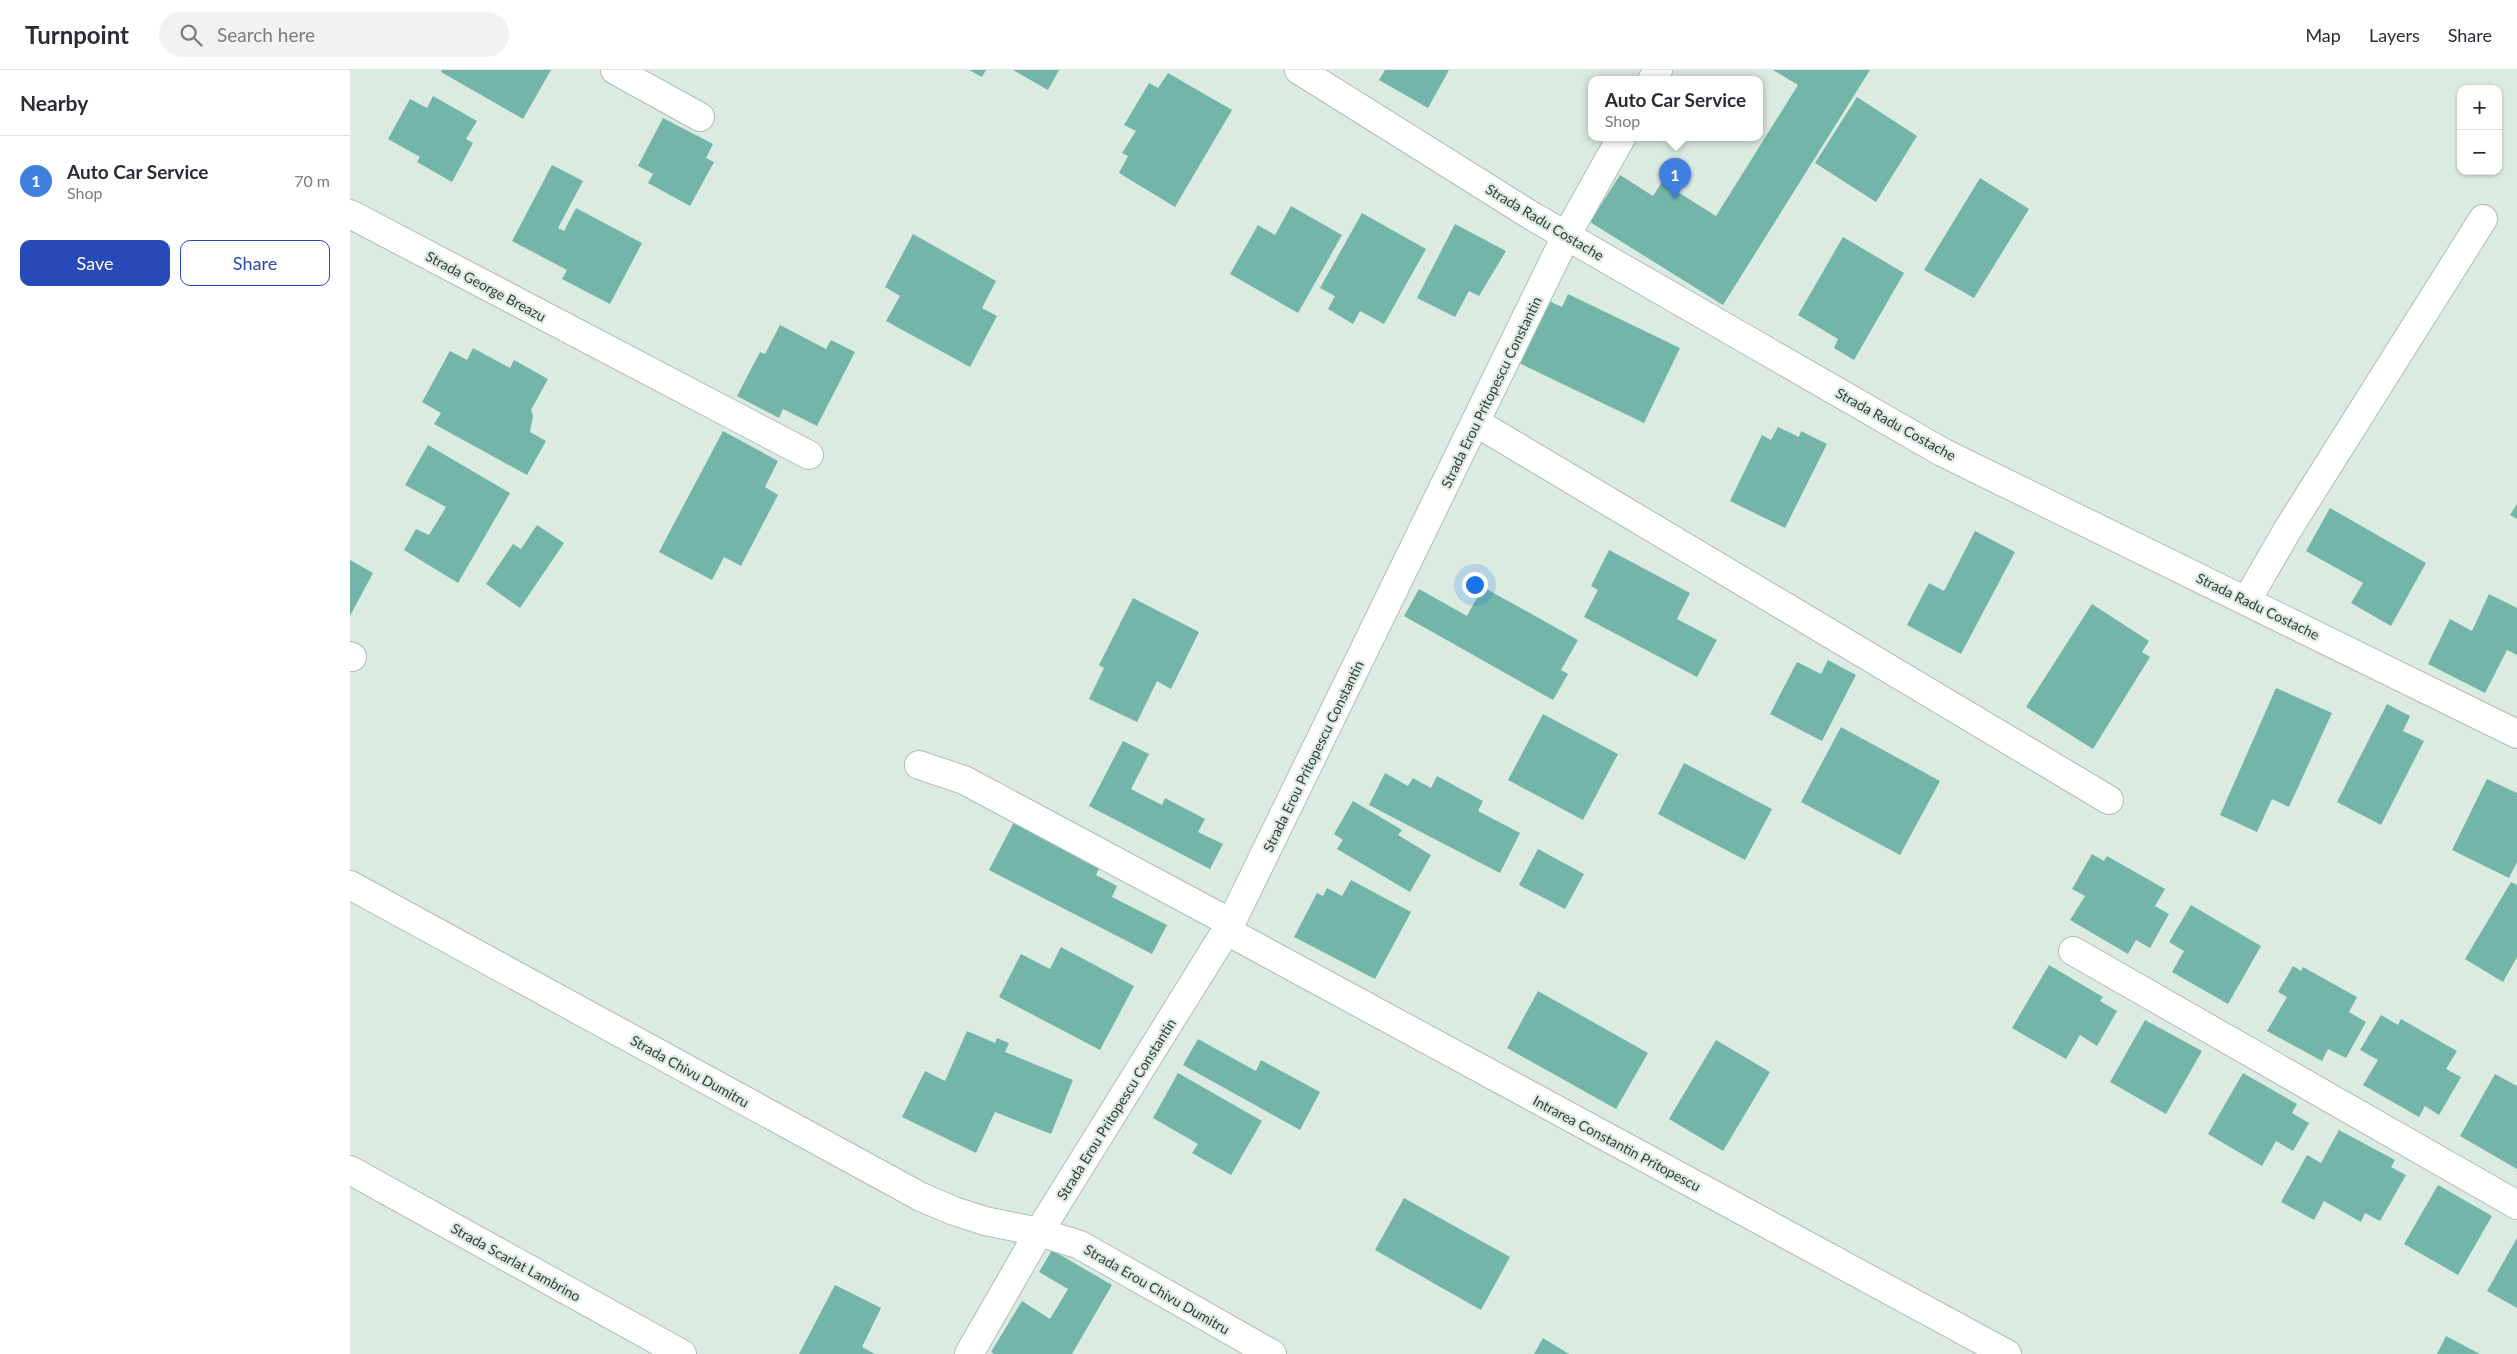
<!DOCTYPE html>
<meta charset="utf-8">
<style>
body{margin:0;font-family:Lato,sans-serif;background:#f2f2f3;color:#2b2b33}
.controls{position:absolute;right:15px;top:15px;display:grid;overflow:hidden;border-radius:10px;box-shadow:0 1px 4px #0004}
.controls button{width:45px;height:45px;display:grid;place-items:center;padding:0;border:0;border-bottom:1px solid #e1e1e2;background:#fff;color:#2b2b33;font:25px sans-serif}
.you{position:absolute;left:1124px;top:514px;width:18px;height:18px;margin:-12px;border:4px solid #fff;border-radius:50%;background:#1a73e8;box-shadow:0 0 0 8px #1a73e833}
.badge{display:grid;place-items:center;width:32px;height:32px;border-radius:50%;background:#2849b8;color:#fff;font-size:16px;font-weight:700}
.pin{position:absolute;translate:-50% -41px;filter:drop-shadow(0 1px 2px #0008)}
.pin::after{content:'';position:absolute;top:26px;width:18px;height:15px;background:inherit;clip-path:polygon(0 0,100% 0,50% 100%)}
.popup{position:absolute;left:1238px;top:6px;width:175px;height:65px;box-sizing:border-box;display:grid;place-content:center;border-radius:10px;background:#fff;filter:drop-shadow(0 1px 4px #0005);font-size:16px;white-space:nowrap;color:#7c7c81}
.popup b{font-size:19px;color:#2b2b33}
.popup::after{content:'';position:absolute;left:50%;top:100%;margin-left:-10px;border:10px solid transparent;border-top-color:#fff}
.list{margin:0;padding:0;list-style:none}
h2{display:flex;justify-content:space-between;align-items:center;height:65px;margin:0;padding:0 20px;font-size:21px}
h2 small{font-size:16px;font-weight:400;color:#7c7c81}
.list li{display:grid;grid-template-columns:32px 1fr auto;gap:15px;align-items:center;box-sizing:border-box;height:90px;padding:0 20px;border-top:1px solid #e1e1e2}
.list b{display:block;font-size:19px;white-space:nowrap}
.list p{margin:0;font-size:16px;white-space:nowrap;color:#7c7c81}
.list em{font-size:16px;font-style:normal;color:#7c7c81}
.actions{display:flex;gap:10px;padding:15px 20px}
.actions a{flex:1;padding:11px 0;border:1px solid #2849b8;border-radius:10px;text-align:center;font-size:18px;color:#2849b8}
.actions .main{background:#2849b8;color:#fff}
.icon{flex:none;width:28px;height:28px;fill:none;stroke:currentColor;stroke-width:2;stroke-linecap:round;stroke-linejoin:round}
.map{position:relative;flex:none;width:2167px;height:1284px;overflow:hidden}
header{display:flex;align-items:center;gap:30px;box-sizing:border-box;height:70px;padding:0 25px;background:#fff;border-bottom:1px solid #e1e1e2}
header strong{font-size:24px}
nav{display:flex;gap:28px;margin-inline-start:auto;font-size:18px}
.search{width:350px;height:45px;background:#f2f2f3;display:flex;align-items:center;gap:12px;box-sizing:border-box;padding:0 18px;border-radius:28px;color:#7c7c81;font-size:19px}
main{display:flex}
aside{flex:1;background:#fff}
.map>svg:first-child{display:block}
</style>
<header>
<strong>Turnpoint</strong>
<div class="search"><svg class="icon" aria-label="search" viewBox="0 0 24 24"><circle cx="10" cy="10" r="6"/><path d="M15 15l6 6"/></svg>Search here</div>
<nav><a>Map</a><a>Layers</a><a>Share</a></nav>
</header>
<main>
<aside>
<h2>Nearby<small></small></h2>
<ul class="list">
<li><span class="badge" style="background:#3f7fe0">1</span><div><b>Auto Car Service</b><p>Shop</p></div><em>70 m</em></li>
</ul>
<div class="actions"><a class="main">Save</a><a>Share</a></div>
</aside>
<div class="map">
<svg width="2167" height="1284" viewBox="0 0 2167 1284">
<rect width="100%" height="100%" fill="#dcebe2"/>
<!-- building -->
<g fill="#73b6a9">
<path d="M92,0H201L173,49L91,2Z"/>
<path d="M619,0H636L632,7Z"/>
<path d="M663,0H709L698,20Z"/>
<path d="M1035,0H1099L1078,38L1029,10Z"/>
<path d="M1423,0H1520L1373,235L1240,152L1270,105L1303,126L1312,112L1366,146L1448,15Z"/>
<path d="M818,3L882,40L825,137L769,103L778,86L772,83L786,61L774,55L799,13L808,18Z"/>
<path d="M83,26L127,51L116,69L123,73L102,112L67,92L70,87L38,69L60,29L77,38Z"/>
<path d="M1507,27L1567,66L1526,132L1465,93Z"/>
<path d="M313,48L363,74L356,88L364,92L340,136L298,113L303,104L288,96Z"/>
<path d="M202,95L233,111L208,158L214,161L226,138L292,173L260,234L212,209L217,200L162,171Z"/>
<path d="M1630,108L1679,139L1624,228L1574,200Z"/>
<path d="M941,136L992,165L948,243L880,204L908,155L925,165Z"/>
<path d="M1012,143L1076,179L1034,254L1010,241L1003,254L978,239L985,226L970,218Z"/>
<path d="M1105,154L1156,181L1129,226L1119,221L1105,247L1067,228Z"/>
<path d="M563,164L646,211L632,238L647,246L620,297L536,251L550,226L535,217Z"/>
<path d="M1493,167L1554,203L1504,290L1484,278L1488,269L1448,245Z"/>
<path d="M1218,224L1330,278L1294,353L1169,293L1199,231L1212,237Z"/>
<path d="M430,255L476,279L481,270L505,282L467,356L433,339L429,348L387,326L410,282L415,284Z"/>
<path d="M123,278L160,298L164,290L198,309L181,340L183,346L180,362L196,371L177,405L84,354L91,343L72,332L100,281L117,290Z"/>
<path d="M1428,357L1449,367L1451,361L1477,374L1435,458L1380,431L1412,365L1421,370Z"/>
<path d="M373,361L428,391L415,417L428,425L391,496L374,487L362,510L309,482Z"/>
<path d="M78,375L160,423L108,513L54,480L66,459L79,465L96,437L55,415Z"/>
<path d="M2167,434V449L2160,445Z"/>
<path d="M1980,438L2076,493L2041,556L2001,533L2013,513L1956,481Z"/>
<path d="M187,455L214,473L170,538L136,514L163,474L171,479Z"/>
<path d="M1625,461L1665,482L1611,584L1557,555L1579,513L1594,521Z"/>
<path d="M1259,480L1340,523L1327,549L1367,570L1347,607L1234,547L1248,520L1241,516Z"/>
<path d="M0,490L23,503L0,546Z"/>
<path d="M1133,517L1228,570L1211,600L1218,604L1203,630L1054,546L1069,519L1117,546Z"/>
<path d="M2139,524L2167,538V585L2157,580L2135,623L2078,594L2100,549L2122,561Z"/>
<path d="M783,528L849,562L821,619L807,611L787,652L739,629L754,598L749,595Z"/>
<path d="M1742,534L1799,571L1792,582L1800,587L1743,679L1676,637Z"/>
<path d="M1478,590L1506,605L1472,671L1420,644L1447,592L1471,604Z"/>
<path d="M1926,618L1982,643L1939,737L1922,729L1907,762L1870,745Z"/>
<path d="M2037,634L2060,646L2053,661L2074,671L2031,755L1987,732Z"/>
<path d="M1193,644L1268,684L1233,750L1158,710Z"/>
<path d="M1491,657L1590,711L1550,785L1451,732Z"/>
<path d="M773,671L799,684L781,719L812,735L815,728L855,749L848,762L873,774L860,799L739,736Z"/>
<path d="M1334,693L1422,739L1395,790L1308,744Z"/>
<path d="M1035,703L1058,716L1063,708L1081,718L1087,706L1133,731L1128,741L1170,763L1150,803L1019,735Z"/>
<path d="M2137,709L2167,723V792L2159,808L2102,780Z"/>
<path d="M1003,731L1052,760L1048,765L1081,785L1060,822L987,779L993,770L984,764Z"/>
<path d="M664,752L750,797L746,805L767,816L762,827L817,855L802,884L639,800Z"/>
<path d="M1188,779L1234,804L1215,839L1169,815Z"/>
<path d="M1742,784L1754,791L1757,786L1815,819L1805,836L1819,844L1800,878L1786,870L1778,884L1720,850L1735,826L1722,819Z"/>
<path d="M1001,810L1061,842L1025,909L944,867L967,823L973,826L977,818L992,826Z"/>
<path d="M2161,812L2167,815V887L2153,912L2115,889Z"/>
<path d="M1841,835L1911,876L1878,934L1822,902L1834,881L1819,872Z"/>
<path d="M711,877L784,916L750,980L649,927L671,884L700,899Z"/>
<path d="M1699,895L1753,927L1750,931L1767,941L1747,976L1730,965L1716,989L1662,958Z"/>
<path d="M1943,896L1951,901L1953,897L2007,927L1999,942L2016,952L1996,988L1978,979L1972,991L1917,961L1937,927L1928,922Z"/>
<path d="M1188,921L1298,983L1266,1039L1157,978Z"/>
<path d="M2031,945L2048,955L2051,949L2107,981L2096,999L2111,1007L2089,1045L2075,1036L2069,1047L2013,1015L2028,990L2010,980Z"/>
<path d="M1795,950L1852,981L1816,1044L1760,1012Z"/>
<path d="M617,961L645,973L647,968L659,973L655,982L723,1010L701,1064L645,1042L626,1083L552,1047L575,1001L595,1011Z"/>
<path d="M848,969L906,1001L911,990L970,1022L950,1060L833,995Z"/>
<path d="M1366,970L1420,1002L1373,1081L1319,1049Z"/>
<path d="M828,1003L912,1051L881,1105L842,1083L848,1074L803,1048Z"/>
<path d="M1893,1003L1947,1034L1942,1043L1959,1053L1943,1081L1926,1071L1912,1096L1858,1064Z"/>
<path d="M2145,1004L2167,1016V1099L2110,1066Z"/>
<path d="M1989,1060L2045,1090L2041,1097L2056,1105L2030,1151L2015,1143L2011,1152L1974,1131L1964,1150L1931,1132L1957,1085L1971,1093Z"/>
<path d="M2088,1115L2142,1146L2108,1205L2054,1174Z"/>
<path d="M1054,1128L1160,1187L1131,1240L1025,1180Z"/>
<path d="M2167,1168V1238L2137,1221Z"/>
<path d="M702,1180L762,1215L722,1284H644L641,1282L672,1231L700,1249L718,1219L689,1202Z"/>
<path d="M485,1215L531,1238L512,1277L525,1284H449Z"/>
<path d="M2096,1266L2130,1284H2087Z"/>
<path d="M1193,1268L1219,1284H1184Z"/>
</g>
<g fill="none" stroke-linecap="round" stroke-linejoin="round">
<defs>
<g id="minor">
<path d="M265,0L350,47"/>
<path d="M949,0L1182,146L1592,382L2167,664"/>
<path d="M1302,10L1308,0"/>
<path d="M0,144L459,385"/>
<path d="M1127,353L1759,730"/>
<path d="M1897,530L1938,459L2133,149"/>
<path d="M0,586L2,587"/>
<path d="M569,695L614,710L881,853"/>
<path d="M0,815L571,1127L604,1141L635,1151L689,1162L730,1175L922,1284"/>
<path d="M877,861L1657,1284"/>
<path d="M1723,881L2167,1135"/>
<path d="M0,1100L332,1284"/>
<path d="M619,1284L689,1162L881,853L1216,166L1271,68"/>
</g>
</defs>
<!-- minor casing -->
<use href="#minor" stroke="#afbdb5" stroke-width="30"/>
<!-- minor -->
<use href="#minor" stroke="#fff" stroke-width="28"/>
</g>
<g text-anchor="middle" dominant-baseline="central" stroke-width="4.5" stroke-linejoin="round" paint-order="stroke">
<!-- street labels -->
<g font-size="14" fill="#353b38" stroke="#dcebe2">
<text transform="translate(1195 152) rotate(31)">Strada Radu Costache</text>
<text transform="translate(136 216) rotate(28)">Strada George Breazu</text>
<text transform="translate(1141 322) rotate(-64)">Strada Erou Pritopescu Constantin</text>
<text transform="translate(1546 354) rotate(29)">Strada Radu Costache</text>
<text transform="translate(1908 536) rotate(26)">Strada Radu Costache</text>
<text transform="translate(963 686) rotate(-64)">Strada Erou Pritopescu Constantin</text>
<text transform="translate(340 1001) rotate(29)">Strada Chivu Dumitru</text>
<text transform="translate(766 1039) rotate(-58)">Strada Erou Pritopescu Constantin</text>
<text transform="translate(1267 1073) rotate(28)">Intrarea Constantin Pritopescu</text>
<text transform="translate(166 1192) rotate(29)">Strada Scarlat Lambrino</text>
<text transform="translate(807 1219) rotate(30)">Strada Erou Chivu Dumitru</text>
</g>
</g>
</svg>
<div class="controls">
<button>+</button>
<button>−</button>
</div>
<div class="you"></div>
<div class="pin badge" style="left:1325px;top:129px;background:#3f7fe0">1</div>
<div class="popup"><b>Auto Car Service</b>Shop</div>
</div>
</main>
